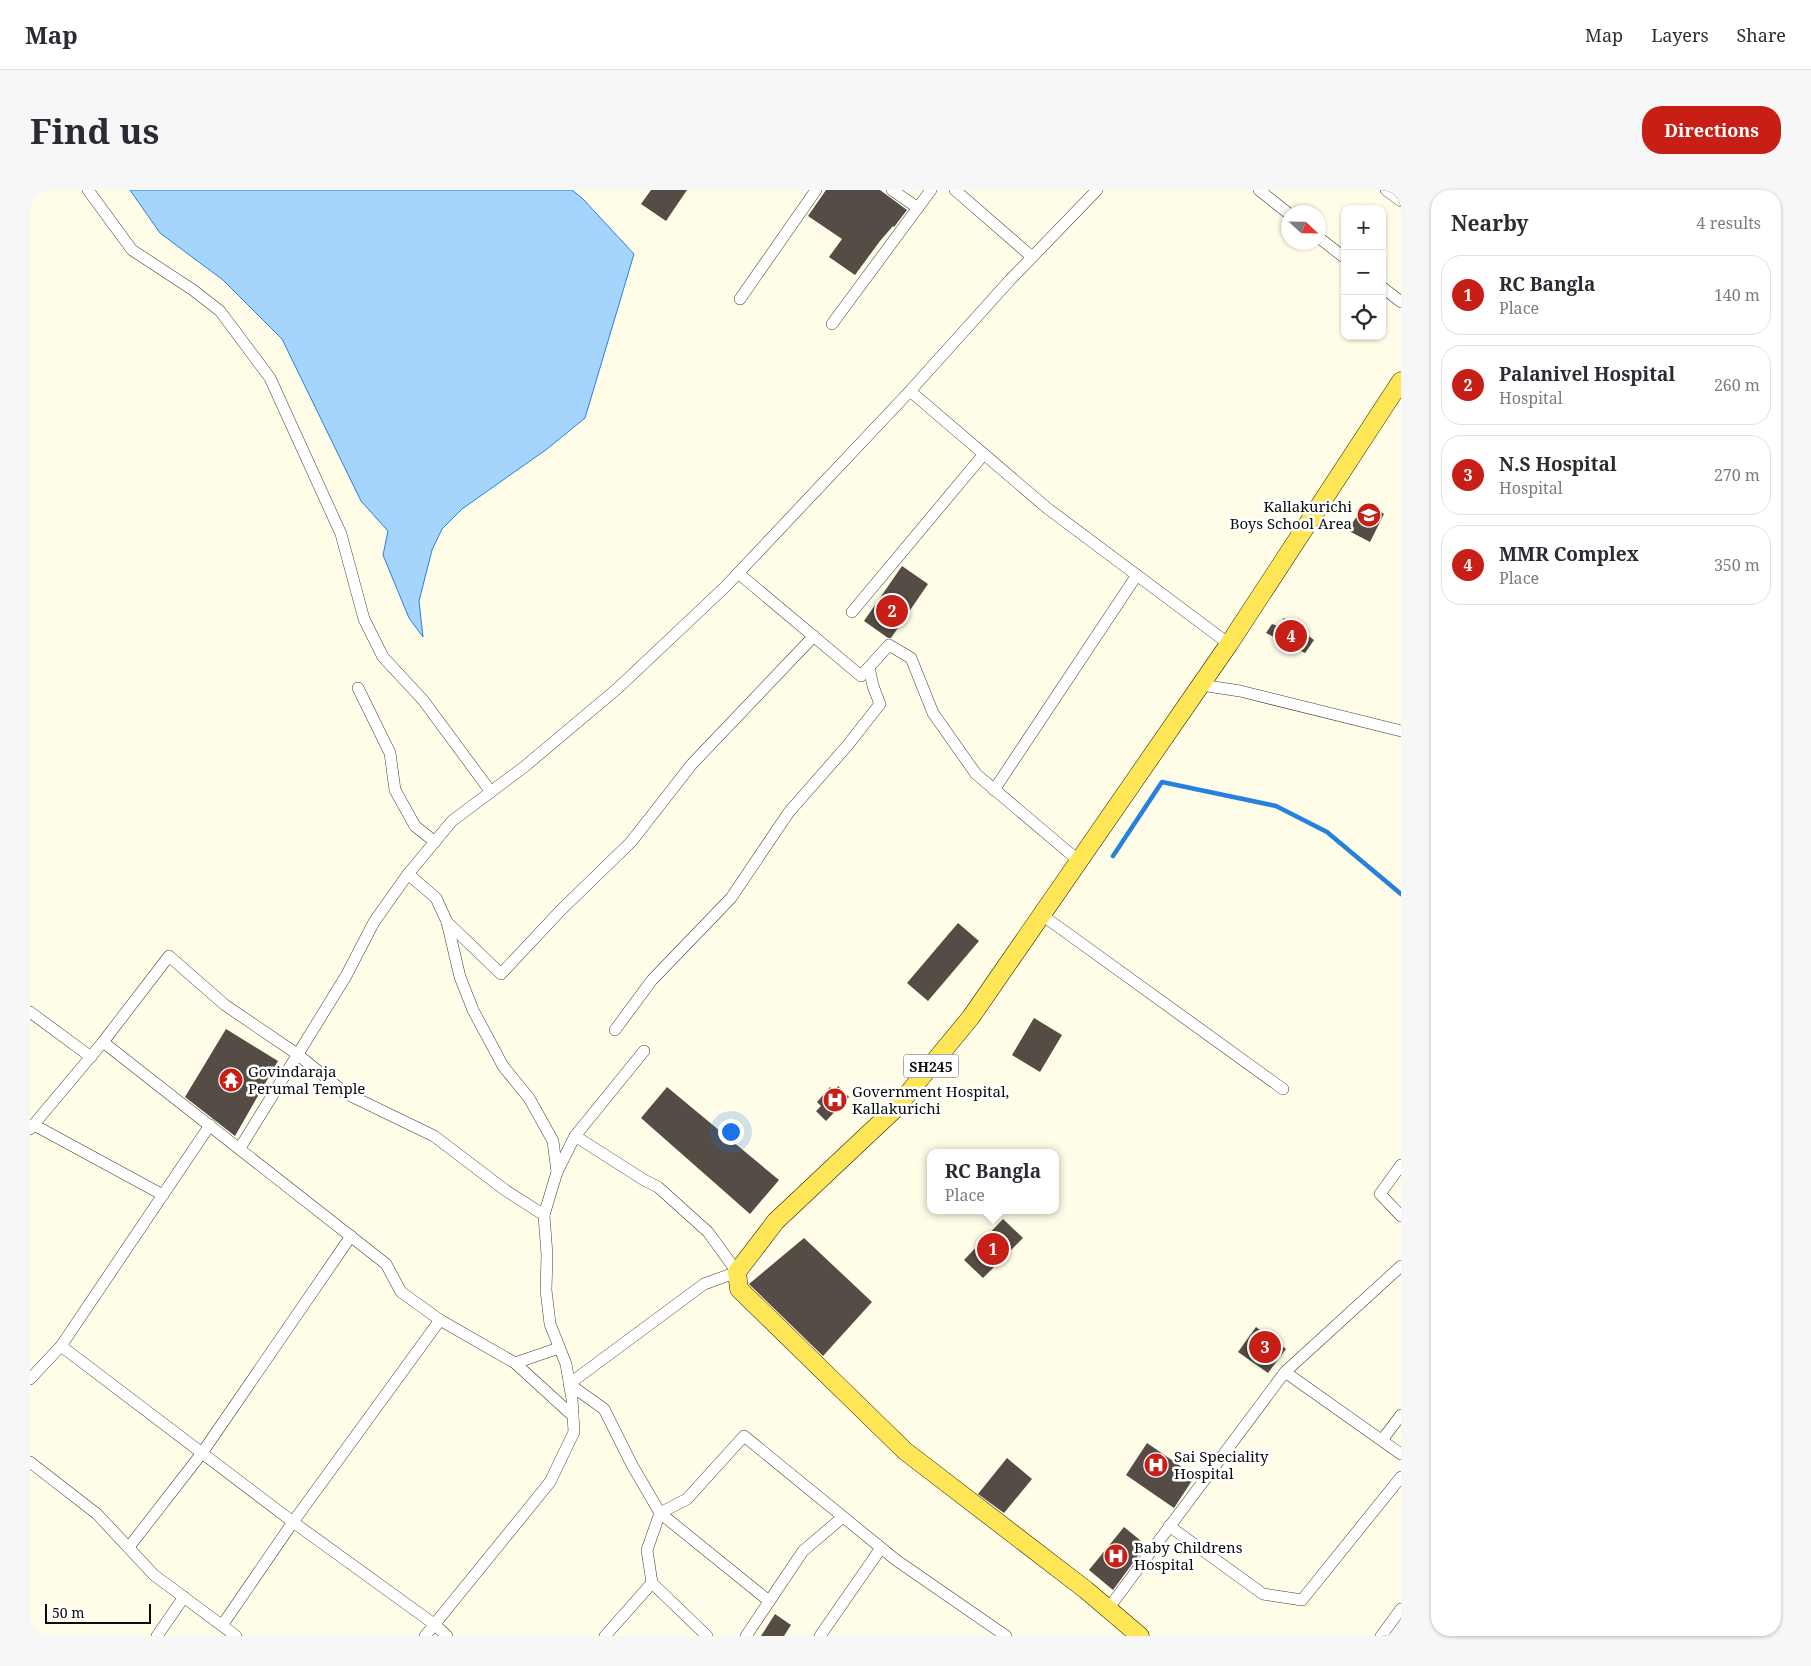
<!DOCTYPE html>
<meta charset="utf-8">
<style>
body{margin:0;font-family:"Noto Serif",serif;background:#f7f7f7;color:#2b2b33}
.controls{position:absolute;right:15px;top:15px;display:grid;overflow:hidden;border-radius:10px;box-shadow:0 1px 4px #0004}
.controls button{width:45px;height:45px;display:grid;place-items:center;padding:0;border:0;border-bottom:1px solid #e1e1e2;background:#fff;color:#2b2b33;font:25px sans-serif}
.compass{position:absolute;left:1251px;top:15px;width:45px;height:45px;border-radius:50%;background:#fff;box-shadow:0 1px 4px #0004;rotate:112deg}
.scale{position:absolute;left:15px;bottom:12px;width:106px;box-sizing:border-box;padding-left:5px;border:2px solid #0a0a0a;border-top:0;font-size:14px;line-height:18px;white-space:nowrap;color:#0a0a0a;-webkit-text-stroke:4px #fff;paint-order:stroke}
.you{position:absolute;left:700px;top:941px;width:18px;height:18px;margin:-12px;border:4px solid #fff;border-radius:50%;background:#1a73e8;box-shadow:0 0 0 8px #1a73e833}
.badge{display:grid;place-items:center;width:32px;height:32px;border-radius:50%;background:#c71e15;color:#fff;font-size:16px;font-weight:700}
.pin{position:absolute;translate:-50% -50%;border:2px solid #fff;box-shadow:0 1px 5px #0006}
.popup{position:absolute;left:897px;top:959px;width:132px;height:65px;box-sizing:border-box;display:grid;place-content:center;border-radius:10px;background:#fff;filter:drop-shadow(0 1px 4px #0005);font-size:16px;white-space:nowrap;color:#7c7c81}
.popup b{font-size:19px;color:#2b2b33}
.popup::after{content:'';position:absolute;left:50%;top:100%;margin-left:-10px;border:10px solid transparent;border-top-color:#fff}
.list{margin:0;padding:0;list-style:none}
h2{display:flex;justify-content:space-between;align-items:center;height:65px;margin:0;padding:0 20px;font-size:21px}
h2 small{font-size:16px;font-weight:400;color:#7c7c81}
.list li{display:grid;grid-template-columns:32px 1fr auto;gap:15px;align-items:center;box-sizing:border-box;height:80px;margin:0 10px 10px;padding:0 10px;border:1px solid #e1e1e2;border-radius:20px}
.list b{display:block;font-size:19px;white-space:nowrap}
.list p{margin:0;font-size:16px;white-space:nowrap;color:#7c7c81}
.list em{font-size:16px;font-style:normal;color:#7c7c81}
.icon{flex:none;width:28px;height:28px;fill:none;stroke:currentColor;stroke-width:2;stroke-linecap:round;stroke-linejoin:round}
.map{position:relative;flex:none;width:1371px;height:1446px;overflow:hidden;border-radius:20px}
header{display:flex;align-items:center;gap:30px;box-sizing:border-box;height:70px;padding:0 25px;background:#fff;border-bottom:1px solid #e1e1e2}
header strong{font-size:24px}
nav{display:flex;gap:28px;margin-inline-start:auto;font-size:18px}
.intro{display:flex;align-items:center;justify-content:space-between;box-sizing:border-box;height:120px;padding:0 30px}
h1{margin:0;font-size:35px}
.button{padding:12px 22px;border-radius:20px;background:#c71e15;color:#fff;font-size:18px;font-weight:700}
main{display:flex;gap:30px;padding:0 30px}
aside{flex:1;background:#fff;border-radius:20px;box-shadow:0 1px 4px #0004}
.map>svg:first-child{display:block}
</style>
<header>
<strong>Map</strong>
<nav><a>Map</a><a>Layers</a><a>Share</a></nav>
</header>
<div class="intro"><h1>Find us</h1><a class="button">Directions</a></div>
<main>
<div class="map">
<svg width="1371" height="1446" viewBox="0 0 1371 1446">
<rect width="100%" height="100%" fill="#fffde7"/>
<!-- water -->
<path fill="#a5d4fd" stroke="#2581db" d="M100,0H542L553,9L604,64L555,228L517,259L432,319L412,339L402,360L389,411L393,447L379,428L353,365L358,341L331,311L252,149L193,90L130,43Z"/>
<g fill="none" stroke-linecap="round" stroke-linejoin="round">
<!-- stream -->
<path stroke="#2581db" stroke-width="4.5" d="M1083,666L1132,592L1246,616L1297,642L1371,704"/>
</g>
<!-- building -->
<g fill="#544c45">
<path d="M621,0H657L636,31L611,14Z"/>
<path d="M796,0H850L877,20L864,37L863,36L850,51L825,85L799,67L812,49L778,26Z"/>
<path d="M1337,313L1354,324L1340,352L1317,340Z"/>
<path d="M872,376L898,394L861,448H858L834,431Z"/>
<path d="M1254,428L1284,450L1275,463L1236,443L1242,434L1248,436Z"/>
<path d="M928,733L949,751L898,811L877,793Z"/>
<path d="M1004,828L1032,845L1010,882L982,865Z"/>
<path d="M196,839L248,871L205,946L155,907Z"/>
<path d="M808,896L819,907L796,931L786,921L791,916L787,912L800,897L804,901Z"/>
<path d="M637,897L749,990L720,1024L611,928Z"/>
<path d="M973,1029L993,1048L953,1088L934,1070Z"/>
<path d="M774,1048L842,1112L793,1166L719,1094Z"/>
<path d="M1226,1137L1256,1159L1238,1183L1208,1162Z"/>
<path d="M1117,1253L1165,1286L1144,1318L1096,1285Z"/>
<path d="M977,1268L1002,1289L974,1323L948,1304Z"/>
<path d="M1094,1337L1116,1355L1083,1400L1059,1380Z"/>
<path d="M745,1424L761,1435L754,1446H731Z"/>
</g>
<g fill="none" stroke-linecap="round" stroke-linejoin="round">
<defs>
<g id="street">
<path d="M58,0L102,60L163,100L190,121L240,188L311,344L334,429L353,467L393,510L461,602"/>
<path d="M862,0L888,18"/>
<path d="M925,0L1002,67"/>
<path d="M1229,0L1258,23"/>
<path d="M1356,0L1371,11"/>
<path d="M1288,47L1315,68"/>
<path d="M1352,97L1371,112"/>
<path d="M710,109L786,0"/>
<path d="M802,134L901,0"/>
<path d="M880,201L1017,318L1199,454"/>
<path d="M708,383L831,486L859,455L881,468L903,523L946,584L1049,671"/>
<path d="M822,422L954,264"/>
<path d="M1171,495L1210,501L1371,541"/>
<path d="M328,498L360,563L365,600L385,636L405,652"/>
<path d="M964,600L1107,385"/>
<path d="M378,684L406,708L417,732L430,787L443,820L473,876L499,908L523,951L527,982L514,1025L517,1065L516,1100L520,1134L536,1174L542,1209L544,1242L520,1292L395,1446"/>
<path d="M1012,725L1253,899"/>
<path d="M417,732L471,784L531,720L601,652L662,574L784,446"/>
<path d="M0,822L61,867"/>
<path d="M585,840L622,790L701,708L759,622L817,556L850,514L843,496L839,477"/>
<path d="M73,852L356,1074L371,1102L410,1130L485,1173L529,1158"/>
<path d="M4,935L133,1005"/>
<path d="M0,939L73,852L139,766L195,815L267,864L315,903L404,946L475,1000L514,1025"/>
<path d="M545,946L614,990L628,997L678,1042L707,1082L674,1094L539,1194L574,1219L602,1275L630,1323L617,1360L622,1393L677,1446"/>
<path d="M210,958L316,786L344,732L378,684L422,631L494,577L588,498L695,397L880,201L980,90L1067,0"/>
<path d="M1371,975L1350,1004L1371,1026"/>
<path d="M527,982L545,946L614,861"/>
<path d="M31,1156L263,1332L404,1434L417,1446"/>
<path d="M485,1173L543,1226"/>
<path d="M1255,1182L1371,1076"/>
<path d="M0,1189L31,1156L180,935"/>
<path d="M1352,1250L1371,1225"/>
<path d="M0,1272L67,1324L124,1385L206,1446"/>
<path d="M1139,1336L1233,1404L1272,1410L1371,1287"/>
<path d="M99,1357L172,1263L321,1046"/>
<path d="M739,1411L630,1323L657,1309L714,1246L866,1370L976,1446"/>
<path d="M1078,1419L1255,1182L1371,1264"/>
<path d="M193,1434L263,1332L410,1130"/>
<path d="M127,1446L154,1407"/>
<path d="M575,1446L622,1393"/>
<path d="M716,1446L773,1361L813,1327"/>
<path d="M790,1446L851,1358"/>
<path d="M1351,1446L1371,1419"/>
</g>
<path id="primary" d="M1110,1446L1056,1400L875,1261L709,1099L707,1082L746,1031L866,918L941,827L1199,454L1371,191"/>
</defs>
<!-- street casing -->
<use href="#street" stroke="#3d3d3d" stroke-width="12"/>
<!-- primary casing -->
<use href="#primary" stroke="#1b1b1b" stroke-width="19"/>
<!-- street -->
<use href="#street" stroke="#fff" stroke-width="11"/>
<!-- primary -->
<use href="#primary" stroke="#ffe657" stroke-width="18"/>
</g>
<!-- icons -->
<defs>
<symbol id="school-disc" viewBox="-11 -11 22 22"><circle r="9.5" fill="#c71e15" stroke="#fff"/><path d="M0-5L7-2L0 1L-7-2ZM-4 1L0 2.5L4 1V4Q0 6-4 4Z" fill="#fff"/></symbol>
<symbol id="temple-disc" viewBox="-11 -11 22 22"><circle r="9.5" fill="#c71e15" stroke="#fff"/><path d="M0-6L5-2H3V0L6.5 2.5H4V6H1.5V3h-3V6H-4V2.5H-6.5L-3 0V-2H-5Z" fill="#fff"/></symbol>
<symbol id="hospital-disc" viewBox="-11 -11 22 22"><circle r="9.5" fill="#c71e15" stroke="#fff"/><path d="M-5-5h3v3.5h4V-5h3V5h-3V1.5h-4V5h-3Z" fill="#fff"/></symbol>
</defs>
<g fill-rule="evenodd">
<use href="#school-disc" x="1325" y="311" width="28" height="28"/>
<use href="#temple-disc" x="187" y="876" width="28" height="28"/>
<use href="#hospital-disc" x="791" y="896" width="28" height="28"/>
<use href="#hospital-disc" x="1112" y="1261" width="28" height="28"/>
<use href="#hospital-disc" x="1072" y="1352" width="28" height="28"/>
</g>
<g text-anchor="middle" dominant-baseline="central" stroke-width="5" stroke-linejoin="round" paint-order="stroke">
<!-- shield labels -->
<rect fill="#fff" stroke="#545454" stroke-width="1" x="873.5" y="864.5" width="55" height="23" rx="4"/>
<g font-size="14" font-weight="bold" fill="#0a0a0a">
<text x="901" y="876">SH245</text>
</g>
<!-- poi labels -->
<g font-size="15" fill="#0a0a0a" stroke="#fff" text-anchor="start">
<text x="1322" y="316" text-anchor="end">Kallakurichi<tspan x="1322" dy="17">Boys School Area</tspan></text>
<text x="218" y="881">Govindaraja<tspan x="218" dy="17">Perumal Temple</tspan></text>
<text x="822" y="901">Government Hospital,<tspan x="822" dy="17">Kallakurichi</tspan></text>
<text x="1144" y="1266">Sai Speciality<tspan x="1144" dy="17">Hospital</tspan></text>
<text x="1104" y="1357">Baby Childrens<tspan x="1104" dy="17">Hospital</tspan></text>
</g>
</g>
</svg>
<div class="controls">
<button>+</button>
<button>−</button>
<button><svg class="icon" aria-label="locate" viewBox="0 0 24 24"><circle cx="12" cy="12" r="6"/><path d="M12 2v4M12 18v4M2 12h4M18 12h4"/></svg></button>
</div>
<svg class="compass" viewBox="-18 -18 36 36"><path d="M0-13l5 13h-10z" fill="#e53935"/><path d="M0 13l5-13h-10z" fill="#7c7c81"/></svg>
<div class="scale">50 m</div>
<div class="you"></div>
<div class="pin badge" style="left:963px;top:1059px">1</div>
<div class="popup"><b>RC Bangla</b>Place</div>
<div class="pin badge" style="left:862px;top:421px">2</div>
<div class="pin badge" style="left:1235px;top:1157px">3</div>
<div class="pin badge" style="left:1261px;top:446px">4</div>
</div>
<aside>
<h2>Nearby<small>4 results</small></h2>
<ul class="list">
<li><span class="badge">1</span><div><b>RC Bangla</b><p>Place</p></div><em>140 m</em></li>
<li><span class="badge">2</span><div><b>Palanivel Hospital</b><p>Hospital</p></div><em>260 m</em></li>
<li><span class="badge">3</span><div><b>N.S Hospital</b><p>Hospital</p></div><em>270 m</em></li>
<li><span class="badge">4</span><div><b>MMR Complex</b><p>Place</p></div><em>350 m</em></li>
</ul>
</aside>
</main>
